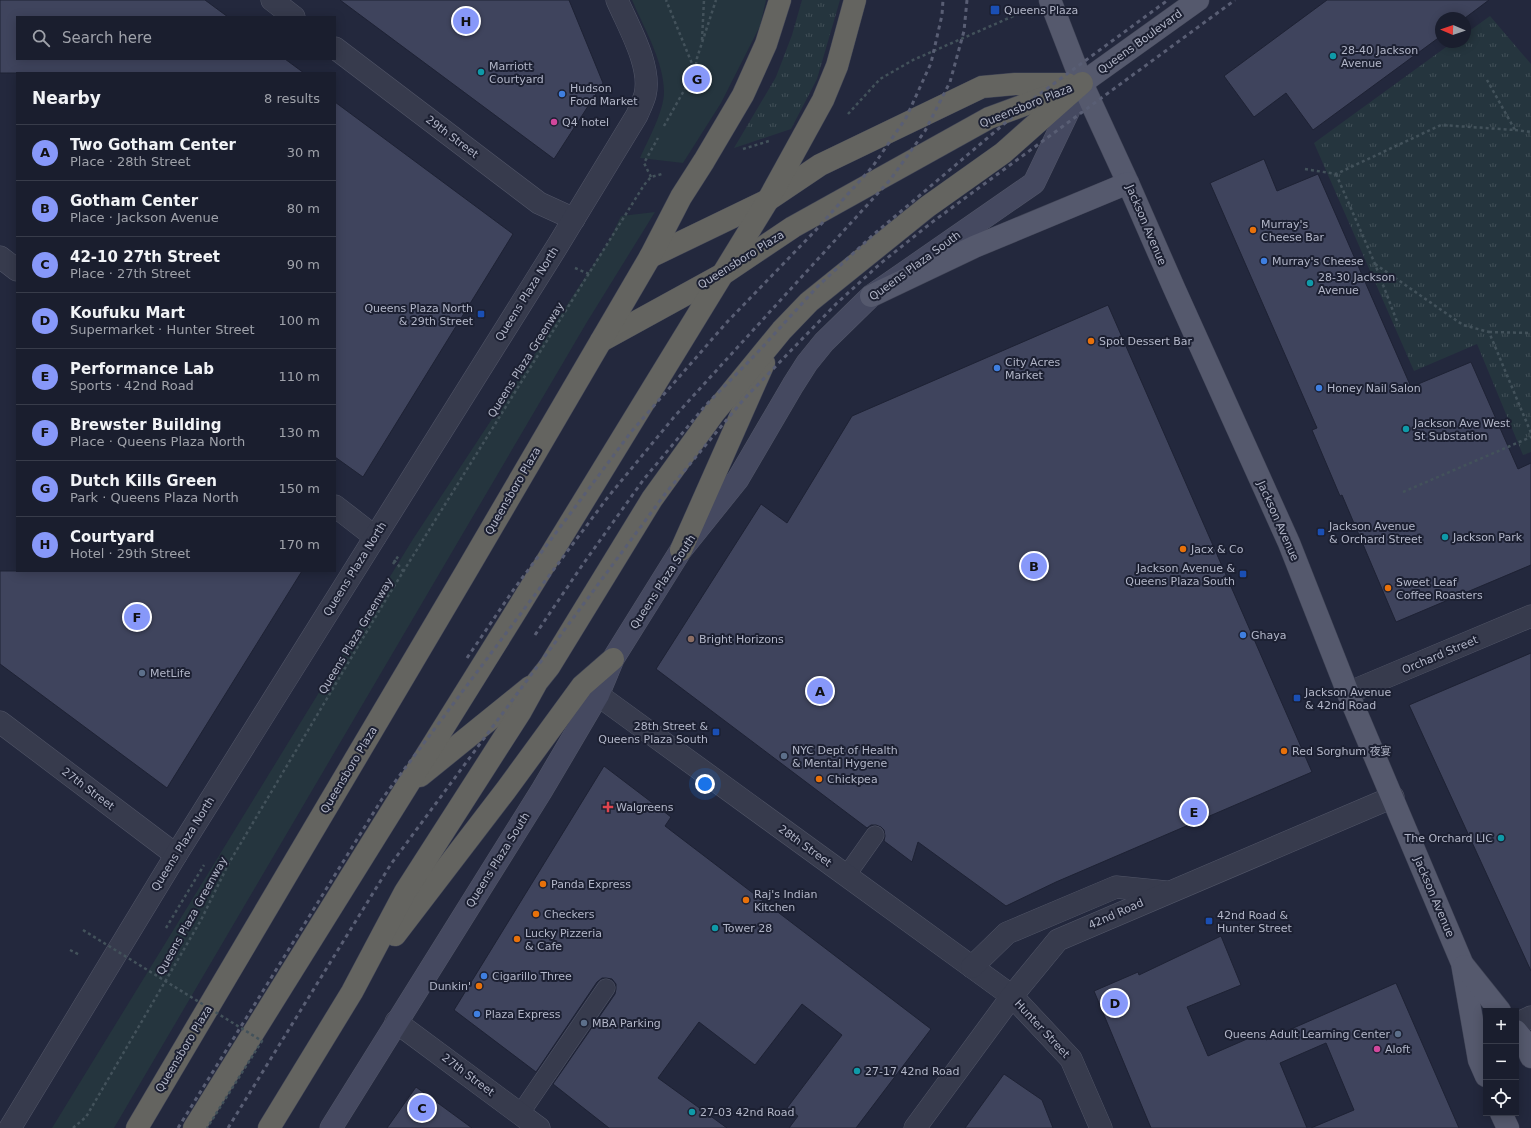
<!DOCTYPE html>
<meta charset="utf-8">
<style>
body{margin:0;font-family:"DejaVu Sans","Noto Sans SC",sans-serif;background:#232736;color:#f1f3f6}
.controls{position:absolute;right:12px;bottom:12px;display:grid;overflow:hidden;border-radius:0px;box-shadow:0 2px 10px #0003}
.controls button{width:36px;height:36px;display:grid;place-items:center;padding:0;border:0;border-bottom:1px solid #383c4a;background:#1a1e2e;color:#f1f3f6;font:20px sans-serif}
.compass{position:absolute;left:1435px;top:12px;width:36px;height:36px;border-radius:50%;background:#1a1e2e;box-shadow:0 2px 10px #0003;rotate:272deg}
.you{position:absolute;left:705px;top:784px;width:14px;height:14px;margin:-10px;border:3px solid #fff;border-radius:50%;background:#1a73e8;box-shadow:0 0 0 6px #1a73e833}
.badge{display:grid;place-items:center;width:26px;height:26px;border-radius:50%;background:#8798f9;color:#111;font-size:13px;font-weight:700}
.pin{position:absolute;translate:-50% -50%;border:2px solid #fff;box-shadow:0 1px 4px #0006}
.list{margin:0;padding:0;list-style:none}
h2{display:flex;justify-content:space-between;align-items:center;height:52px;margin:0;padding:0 16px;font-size:17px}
h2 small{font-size:13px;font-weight:400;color:#9fa2aa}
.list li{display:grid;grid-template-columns:26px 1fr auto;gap:12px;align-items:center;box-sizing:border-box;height:56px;padding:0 16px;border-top:1px solid #383c4a}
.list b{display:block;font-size:15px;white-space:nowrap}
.list p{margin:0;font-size:13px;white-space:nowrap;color:#9fa2aa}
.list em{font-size:13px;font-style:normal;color:#9fa2aa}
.icon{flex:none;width:22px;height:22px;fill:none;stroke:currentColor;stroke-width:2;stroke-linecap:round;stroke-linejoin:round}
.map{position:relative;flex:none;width:1531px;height:1128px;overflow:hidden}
.search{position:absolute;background:#1a1e2e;box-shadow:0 2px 10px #0003;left:16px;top:16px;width:320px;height:44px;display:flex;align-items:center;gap:10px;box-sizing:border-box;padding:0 14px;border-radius:0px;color:#9fa2aa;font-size:15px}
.panel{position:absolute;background:#1a1e2e;box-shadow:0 2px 10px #0003;left:16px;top:72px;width:320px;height:500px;border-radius:0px}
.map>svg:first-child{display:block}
</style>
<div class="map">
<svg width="1531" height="1128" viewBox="0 0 1531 1128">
<defs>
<pattern id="grass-tufts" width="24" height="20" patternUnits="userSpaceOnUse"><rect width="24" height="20" fill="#25353e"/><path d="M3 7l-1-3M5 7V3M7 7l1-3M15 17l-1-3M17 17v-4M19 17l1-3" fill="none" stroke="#425058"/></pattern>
</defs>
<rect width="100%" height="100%" fill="#23283d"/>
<!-- grass -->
<g fill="url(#grass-tufts)">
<path d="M802,0H840L817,79L791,129L734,148L776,77L792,35Z"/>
<path d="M1490,16L1531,64V452L1523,455L1477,344L1414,371L1314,143L1453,42H1465V34Z"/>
</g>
<!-- green -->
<g fill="#25353e">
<path d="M632,0H766L760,26L721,103L683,163L640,158C648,140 664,111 664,92C664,62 644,28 632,0Z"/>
<path d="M655,212L587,322L114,1128H52L413,539L609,241L621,216Z"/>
</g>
<!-- building -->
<g fill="#3f445d" stroke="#1e2234">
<path d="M0,0H205L228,17H17V59H285L304,73H0Z"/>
<path d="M340,0H569L603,83L554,159Z"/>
<path d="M1327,0H1489L1465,18H1441V36L1313,130L1286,93L1254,117L1224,76Z"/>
<path d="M335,102L513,234L363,477L335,457Z"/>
<path d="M1264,159L1277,191L1318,174L1411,387L1471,362L1518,469L1531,463V565L1396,622L1342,495L1340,496L1312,430L1317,428L1210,183Z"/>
<path d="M1108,305L1312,772L1056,882L1006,906L918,842L912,862L884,841L885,836L884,830L881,827L876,825H871L867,828L656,669L761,504L787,523L852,416Z"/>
<path d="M0,571H302L167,788L0,664Z"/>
<path d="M1531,653V971L1409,705Z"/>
<path d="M604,766L671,817L665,826L931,1029L856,1128H789L798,1116L787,1108L842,1035L802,1004L755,1065L699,1022L658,1078L727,1128H609L553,1084L615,994L616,989V984L612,979L606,978H602L597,982L536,1072L454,1010Z"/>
<path d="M1221,936L1241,985L1187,1007L1208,1056L1263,1032L1266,1040L1396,983L1459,1128H1311L1354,1110L1326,1043L1280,1063L1307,1128H1151L1094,991L1138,972L1139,975Z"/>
<path d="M1004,1074L1042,1100L1053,1128H965Z"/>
<path d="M416,1087L472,1128H387Z"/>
</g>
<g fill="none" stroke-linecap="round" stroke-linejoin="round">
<defs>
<g id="service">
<path d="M846,876L875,835"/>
<path d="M520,1114L606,988"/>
</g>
<g id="minor">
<path d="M272,0L294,17"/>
<path d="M335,48L539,203L574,219"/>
<path d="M0,257L17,270"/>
<path d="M335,506L375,537"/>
<path d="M1348,693L1531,616"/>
<path d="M598,695L1012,996L1071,1059L1101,1128"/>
<path d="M0,722L176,855"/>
<path d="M972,967L1007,933L1116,887L1166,892"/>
<path d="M396,1022L539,1128"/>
<path d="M1516,1024L1531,1017"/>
<path d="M915,1128L1012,996L1058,940L1393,797"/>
</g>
<path id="tertiary" d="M10,1128L176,855L558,245L637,115C640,108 643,102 645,95C652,66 628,26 617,0"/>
<path id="secondary" d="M331,1128L542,790L598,695L613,659L681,550L738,479L793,385L807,363L824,342L871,296L1034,183L1082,83"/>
<g id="primary">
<path d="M1050,0L1082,83L1128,183L1174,288L1289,543L1348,693L1462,963L1479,1060L1486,1076"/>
<path d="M1082,83L1198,0"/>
<path d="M871,296L974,247L1128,183"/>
<path d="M1464,966L1500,1011"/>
<path d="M1516,1031L1525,1042L1531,1057"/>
<path d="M1501,1113L1508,1128"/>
</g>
<g id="trunk">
<path d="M650,257L768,200L820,165L982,87L1015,84H1067"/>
<path d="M601,341L723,274L793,227L989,118L1068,89"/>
<path d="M681,550L764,363"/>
<path d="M420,776L530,687"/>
<path d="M395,935L506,790L582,686L613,659"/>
<path d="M137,1128L467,570L650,257L681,197L704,161L743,95L766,44L780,0"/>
<path d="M194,1128L518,608L768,200L823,100L837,66L855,0"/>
<path d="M269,1128L352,992L405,892L521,711L537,682L549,667L652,499L714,413L782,330L809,302L927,207L1003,153L1082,83"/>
</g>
</defs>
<!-- service casing -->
<use href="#service" stroke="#525668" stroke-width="19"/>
<!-- minor casing -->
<use href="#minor" stroke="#525668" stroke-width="23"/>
<!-- tertiary casing -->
<use href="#tertiary" stroke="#525668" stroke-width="23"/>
<!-- secondary casing -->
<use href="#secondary" stroke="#525668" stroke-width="23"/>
<!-- primary casing -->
<use href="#primary" stroke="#404456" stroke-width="23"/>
<!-- trunk casing -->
<use href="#trunk" stroke="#3f4355" stroke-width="23"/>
<!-- path -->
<g stroke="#43525b" stroke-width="2.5" stroke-dasharray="3 3" stroke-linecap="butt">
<path d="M702,40L704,0"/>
<path d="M695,71L697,58L716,0"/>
<path d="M848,114L880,79L913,60L1025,11"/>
<path d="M664,126L695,71L666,0"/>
<path d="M1515,130L1531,132"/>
<path d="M743,149L769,141"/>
<path d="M1305,169L1336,174L1441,125L1515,130L1487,80"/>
<path d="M1336,174L1375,264L1398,324"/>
<path d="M651,177L644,163L658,138"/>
<path d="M1375,264L1463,325L1489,332L1531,433"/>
<path d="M575,268L589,274"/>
<path d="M1489,332L1531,333"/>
<path d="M1403,492L1531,437"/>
<path d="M394,560L404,572"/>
<path d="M393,564L399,555"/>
<path d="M166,928L204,865"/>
<path d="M70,950L80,955"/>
<path d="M73,1128L86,1117L201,920L229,863L388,596L644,185L651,177L662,174"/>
</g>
<!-- service -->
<use href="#service" stroke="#373b4d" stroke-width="18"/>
<!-- minor -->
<use href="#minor" stroke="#373b4d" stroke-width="22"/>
<!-- tertiary -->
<use href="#tertiary" stroke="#373b4d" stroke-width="22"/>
<!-- secondary -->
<use href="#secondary" stroke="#454960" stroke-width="22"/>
<!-- primary -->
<use href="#primary" stroke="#55596d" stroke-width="22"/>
<!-- trunk -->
<use href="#trunk" stroke="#646460" stroke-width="22"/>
<!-- rail -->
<g stroke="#595e74" stroke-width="3" stroke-dasharray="4 4" stroke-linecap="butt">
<path d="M535,635L581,567L644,479L705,406L757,353L818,286L873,235L1037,96L1168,0"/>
<path d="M467,658L514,589L631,432L728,321L815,231L873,166L906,118L931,63L942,15L943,0"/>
<path d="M178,1128L382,799L608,497L674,417L890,180L925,131L950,82L964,31L967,0"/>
<path d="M228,1128L391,864L665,494L744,399L837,303L881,263L931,223L1235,0"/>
</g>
<!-- path-bridge -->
<path stroke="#43525b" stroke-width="2.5" stroke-dasharray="3 3" stroke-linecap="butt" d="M83,930L262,1041L207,1128"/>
</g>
<!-- markers -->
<g fill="#1a4fb4" stroke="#1c2032" stroke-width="1.5">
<rect x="990" y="5" width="10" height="10" rx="2"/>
<rect x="477" y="310" width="8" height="8" rx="2"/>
<rect x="1317" y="528" width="8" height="8" rx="2"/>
<rect x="1239" y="570" width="8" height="8" rx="2"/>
<rect x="1293" y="694" width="8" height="8" rx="2"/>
<rect x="712" y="728" width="8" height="8" rx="2"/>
<rect x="1205" y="917" width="8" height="8" rx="2"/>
</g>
<g fill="#0f9aa8" stroke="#1c2032" stroke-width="1.5">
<circle cx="1333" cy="56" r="4"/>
<circle cx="481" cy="72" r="4"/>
<circle cx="1310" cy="283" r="4"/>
<circle cx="1406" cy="429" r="4"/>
<circle cx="1445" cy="537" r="4"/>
<circle cx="1501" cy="838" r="4"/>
<circle cx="715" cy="928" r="4"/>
<circle cx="857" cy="1071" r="4"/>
<circle cx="692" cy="1112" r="4"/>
</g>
<g fill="#3f7fe0" stroke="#1c2032" stroke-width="1.5">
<circle cx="562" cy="94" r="4"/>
<circle cx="1264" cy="261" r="4"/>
<circle cx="997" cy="368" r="4"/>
<circle cx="1319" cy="388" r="4"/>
<circle cx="1243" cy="635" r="4"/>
<circle cx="484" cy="976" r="4"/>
<circle cx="477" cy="1014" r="4"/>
</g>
<g fill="#d1479c" stroke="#1c2032" stroke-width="1.5">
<circle cx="554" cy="122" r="4"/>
<circle cx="1377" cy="1049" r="4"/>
</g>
<g fill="#e8710a" stroke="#1c2032" stroke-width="1.5">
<circle cx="1253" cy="230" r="4"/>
<circle cx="1091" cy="341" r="4"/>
<circle cx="1183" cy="549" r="4"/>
<circle cx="1388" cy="588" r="4"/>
<circle cx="1284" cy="751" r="4"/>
<circle cx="819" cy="779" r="4"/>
<circle cx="543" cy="884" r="4"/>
<circle cx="746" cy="900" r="4"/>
<circle cx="536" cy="914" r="4"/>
<circle cx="517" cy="939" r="4"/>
<circle cx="479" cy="986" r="4"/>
</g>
<circle fill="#8d6e63" stroke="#1c2032" stroke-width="1.5" cx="691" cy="639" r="4"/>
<g fill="#5c6f8a" stroke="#1c2032" stroke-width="1.5">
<circle cx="142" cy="673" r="4"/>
<circle cx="784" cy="756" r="4"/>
<circle cx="584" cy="1023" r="4"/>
<circle cx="1398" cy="1034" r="4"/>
</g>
<path fill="#e0444e" stroke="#1c2032" stroke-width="1.5" d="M606 801h4v4h4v4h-4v4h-4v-4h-4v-4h4z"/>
<g text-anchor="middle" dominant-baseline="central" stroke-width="4" stroke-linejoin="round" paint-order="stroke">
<!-- poi labels -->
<g font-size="11" fill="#b2b6c8" stroke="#1c2032" text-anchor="start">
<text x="1004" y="10">Queens Plaza</text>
<text x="1341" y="50">28-40 Jackson<tspan x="1341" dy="13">Avenue</tspan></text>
<text x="489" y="66">Marriott<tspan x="489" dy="13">Courtyard</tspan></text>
<text x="570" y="88">Hudson<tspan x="570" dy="13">Food Market</tspan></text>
<text x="562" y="122">Q4 hotel</text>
<text x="1261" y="224">Murray's<tspan x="1261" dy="13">Cheese Bar</tspan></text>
<text x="1272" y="261">Murray's Cheese</text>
<text x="1318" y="277">28-30 Jackson<tspan x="1318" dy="13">Avenue</tspan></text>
<text x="473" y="308" text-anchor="end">Queens Plaza North<tspan x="473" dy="13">&amp; 29th Street</tspan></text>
<text x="1099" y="341">Spot Dessert Bar</text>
<text x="1005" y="362">City Acres<tspan x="1005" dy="13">Market</tspan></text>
<text x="1327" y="388">Honey Nail Salon</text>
<text x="1414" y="423">Jackson Ave West<tspan x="1414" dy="13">St Substation</tspan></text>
<text x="1329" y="526">Jackson Avenue<tspan x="1329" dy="13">&amp; Orchard Street</tspan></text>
<text x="1453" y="537">Jackson Park</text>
<text x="1191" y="549">Jacx &amp; Co</text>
<text x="1235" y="568" text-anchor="end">Jackson Avenue &amp;<tspan x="1235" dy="13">Queens Plaza South</tspan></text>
<text x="1396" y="582">Sweet Leaf<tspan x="1396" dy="13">Coffee Roasters</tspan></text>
<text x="1251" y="635">Ghaya</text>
<text x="699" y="639">Bright Horizons</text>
<text x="150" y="673">MetLife</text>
<text x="1305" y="692">Jackson Avenue<tspan x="1305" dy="13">&amp; 42nd Road</tspan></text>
<text x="708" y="726" text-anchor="end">28th Street &amp;<tspan x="708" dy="13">Queens Plaza South</tspan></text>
<text x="792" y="750">NYC Dept of Health<tspan x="792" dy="13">&amp; Mental Hygene</tspan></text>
<text x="1292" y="751">Red Sorghum 夜宴</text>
<text x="827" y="779">Chickpea</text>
<text x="616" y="807">Walgreens</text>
<text x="1493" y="838" text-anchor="end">The Orchard LIC</text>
<text x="551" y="884">Panda Express</text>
<text x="754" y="894">Raj's Indian<tspan x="754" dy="13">Kitchen</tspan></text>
<text x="544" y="914">Checkers</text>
<text x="1217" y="915">42nd Road &amp;<tspan x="1217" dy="13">Hunter Street</tspan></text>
<text x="723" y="928">Tower 28</text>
<text x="525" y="933">Lucky Pizzeria<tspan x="525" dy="13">&amp; Cafe</tspan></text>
<text x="492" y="976">Cigarillo Three</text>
<text x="471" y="986" text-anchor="end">Dunkin'</text>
<text x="485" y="1014">Plaza Express</text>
<text x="592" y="1023">MBA Parking</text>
<text x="1390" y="1034" text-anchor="end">Queens Adult Learning Center</text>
<text x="1385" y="1049">Aloft</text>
<text x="865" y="1071">27-17 42nd Road</text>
<text x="700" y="1112">27-03 42nd Road</text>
</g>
<!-- street labels -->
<g font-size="11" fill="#b2b6c8" stroke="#1c2032">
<text transform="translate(1140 42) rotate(-36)">Queens Boulevard</text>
<text transform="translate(1026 106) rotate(-22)">Queensboro Plaza</text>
<text transform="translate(452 137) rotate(37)">29th Street</text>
<text transform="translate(1146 225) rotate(67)">Jackson Avenue</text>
<text transform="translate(741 260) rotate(-32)">Queensboro Plaza</text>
<text transform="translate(915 266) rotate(-36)">Queens Plaza South</text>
<text transform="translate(527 294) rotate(-58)">Queens Plaza North</text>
<text transform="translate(526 360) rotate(-58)">Queens Plaza Greenway</text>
<text transform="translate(513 491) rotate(-60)">Queensboro Plaza</text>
<text transform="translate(1278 521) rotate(66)">Jackson Avenue</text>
<text transform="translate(355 569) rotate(-58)">Queens Plaza North</text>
<text transform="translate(663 582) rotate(-57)">Queens Plaza South</text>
<text transform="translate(356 636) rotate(-59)">Queens Plaza Greenway</text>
<text transform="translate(1440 655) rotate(-23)">Orchard Street</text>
<text transform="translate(349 770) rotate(-59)">Queensboro Plaza</text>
<text transform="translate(88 789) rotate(37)">27th Street</text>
<text transform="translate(183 844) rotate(-58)">Queens Plaza North</text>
<text transform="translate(805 846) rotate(36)">28th Street</text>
<text transform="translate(498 860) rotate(-58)">Queens Plaza South</text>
<text transform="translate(1434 897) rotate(67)">Jackson Avenue</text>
<text transform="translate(1116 914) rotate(-24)">42nd Road</text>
<text transform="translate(192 916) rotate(-61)">Queens Plaza Greenway</text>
<text transform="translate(1042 1029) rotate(47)">Hunter Street</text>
<text transform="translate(184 1049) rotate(-59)">Queensboro Plaza</text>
<text transform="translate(468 1075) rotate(37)">27th Street</text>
</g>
</g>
</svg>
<div class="controls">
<button>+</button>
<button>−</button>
<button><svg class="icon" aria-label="locate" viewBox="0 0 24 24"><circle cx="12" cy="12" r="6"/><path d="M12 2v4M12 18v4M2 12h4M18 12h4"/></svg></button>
</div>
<svg class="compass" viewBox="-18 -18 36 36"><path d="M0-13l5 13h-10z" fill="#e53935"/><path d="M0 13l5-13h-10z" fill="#9fa2aa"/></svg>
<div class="you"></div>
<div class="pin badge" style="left:820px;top:691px">A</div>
<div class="pin badge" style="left:1034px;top:566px">B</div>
<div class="pin badge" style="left:422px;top:1108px">C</div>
<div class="pin badge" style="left:1115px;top:1003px">D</div>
<div class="pin badge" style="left:1194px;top:812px">E</div>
<div class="pin badge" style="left:137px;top:617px">F</div>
<div class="pin badge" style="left:697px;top:79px">G</div>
<div class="pin badge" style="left:466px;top:21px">H</div>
<div class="search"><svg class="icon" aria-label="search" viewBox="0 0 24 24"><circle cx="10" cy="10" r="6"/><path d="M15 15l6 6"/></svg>Search here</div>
<section class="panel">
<h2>Nearby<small>8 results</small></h2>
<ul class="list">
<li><span class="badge">A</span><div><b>Two Gotham Center</b><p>Place · 28th Street</p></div><em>30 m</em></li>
<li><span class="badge">B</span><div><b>Gotham Center</b><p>Place · Jackson Avenue</p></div><em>80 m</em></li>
<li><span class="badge">C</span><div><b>42-10 27th Street</b><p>Place · 27th Street</p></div><em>90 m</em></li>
<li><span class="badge">D</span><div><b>Koufuku Mart</b><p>Supermarket · Hunter Street</p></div><em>100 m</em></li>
<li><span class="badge">E</span><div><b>Performance Lab</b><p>Sports · 42nd Road</p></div><em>110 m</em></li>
<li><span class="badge">F</span><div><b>Brewster Building</b><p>Place · Queens Plaza North</p></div><em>130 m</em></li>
<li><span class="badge">G</span><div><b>Dutch Kills Green</b><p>Park · Queens Plaza North</p></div><em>150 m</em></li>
<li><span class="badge">H</span><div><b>Courtyard</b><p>Hotel · 29th Street</p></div><em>170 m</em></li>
</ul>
</section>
</div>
